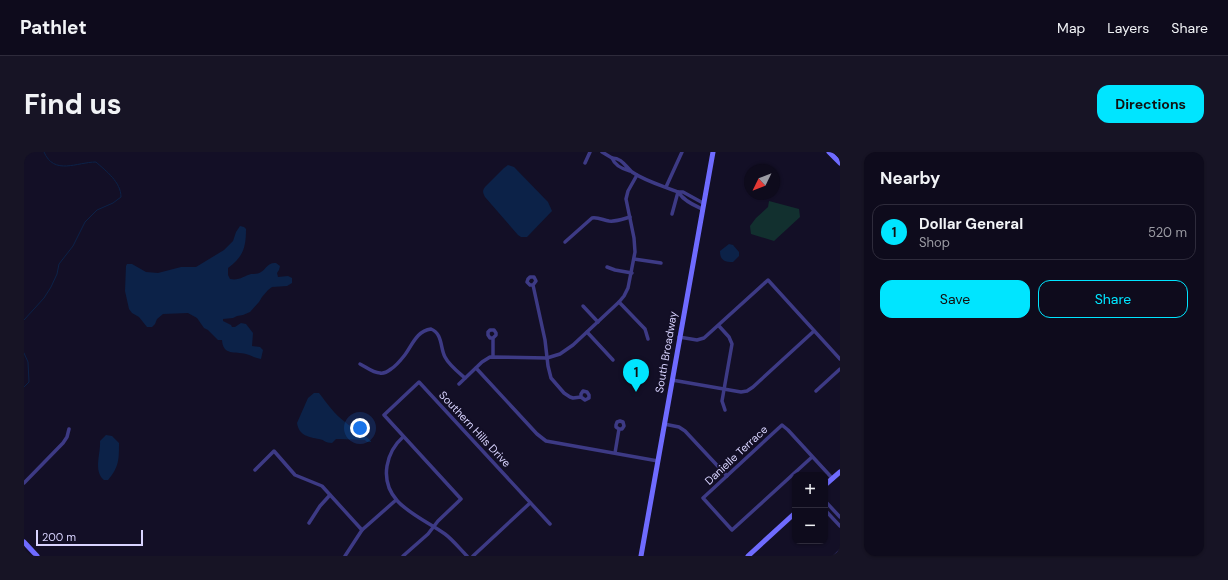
<!DOCTYPE html>
<meta charset="utf-8">
<style>
body{margin:0;font-family:"DM Sans",sans-serif;background:#171425;color:#f1f3f6}
.controls{position:absolute;right:12px;bottom:12px;display:grid;overflow:hidden;border-radius:8px;box-shadow:0 1px 3px #0004}
.controls button{width:36px;height:36px;display:grid;place-items:center;padding:0;border:0;border-bottom:1px solid #2e2b3b;background:#0e0b1c;color:#f1f3f6;font:20px sans-serif}
.compass{position:absolute;left:720px;top:12px;width:36px;height:36px;border-radius:50%;background:#0e0b1c;box-shadow:0 1px 3px #0004;rotate:227deg}
.scale{position:absolute;left:12px;bottom:10px;width:107px;box-sizing:border-box;padding-left:4px;border:2px solid #d9d4ff;border-top:0;font-size:11px;line-height:14px;white-space:nowrap;color:#d9d4ff;-webkit-text-stroke:3px #130f26;paint-order:stroke}
.you{position:absolute;left:336px;top:276px;width:14px;height:14px;margin:-10px;border:3px solid #fff;border-radius:50%;background:#1a73e8;box-shadow:0 0 0 6px #1a73e833}
.badge{display:grid;place-items:center;width:26px;height:26px;border-radius:50%;background:#00e5ff;color:#111;font-size:13px;font-weight:700}
.pin{position:absolute;translate:-50% -33px;filter:drop-shadow(0 1px 2px #0008)}
.pin::after{content:'';position:absolute;top:21px;width:14px;height:12px;background:inherit;clip-path:polygon(0 0,100% 0,50% 100%)}
.list{margin:0;padding:0;list-style:none}
h2{display:flex;justify-content:space-between;align-items:center;height:52px;margin:0;padding:0 16px;font-size:17px}
h2 small{font-size:13px;font-weight:400;color:#9b9ba3}
.list li{display:grid;grid-template-columns:26px 1fr auto;gap:12px;align-items:center;box-sizing:border-box;height:56px;margin:0 8px 8px;padding:0 8px;border:1px solid #2e2b3b;border-radius:12px}
.list b{display:block;font-size:15px;white-space:nowrap}
.list p{margin:0;font-size:13px;white-space:nowrap;color:#9b9ba3}
.list em{font-size:13px;font-style:normal;color:#9b9ba3}
.actions{display:flex;gap:8px;padding:12px 16px}
.actions a{flex:1;padding:9px 0;border:1px solid #00e5ff;border-radius:12px;text-align:center;font-size:14px;color:#00e5ff}
.actions .main{background:#00e5ff;color:#111}
.map{position:relative;flex:none;width:816px;height:404px;overflow:hidden;border-radius:12px}
header{display:flex;align-items:center;gap:24px;box-sizing:border-box;height:56px;padding:0 20px;background:#0e0b1c;border-bottom:1px solid #2e2b3b}
header strong{font-size:19px}
nav{display:flex;gap:22px;margin-inline-start:auto;font-size:14px}
.intro{display:flex;align-items:center;justify-content:space-between;box-sizing:border-box;height:96px;padding:0 24px}
h1{margin:0;font-size:28px}
.button{padding:10px 18px;border-radius:12px;background:#00e5ff;color:#111;font-size:14px;font-weight:700}
main{display:flex;gap:24px;padding:0 24px}
aside{flex:1;background:#0e0b1c;border-radius:12px;box-shadow:0 1px 3px #0004}
.map>svg:first-child{display:block}
</style>
<header>
<strong>Pathlet</strong>
<nav><a>Map</a><a>Layers</a><a>Share</a></nav>
</header>
<div class="intro"><h1>Find us</h1><a class="button">Directions</a></div>
<main>
<div class="map">
<svg width="816" height="404" viewBox="0 0 816 404">
<rect width="100%" height="100%" fill="#130f26"/>
<!-- green -->
<path fill="#12302f" d="M745,49L775,57L776,65L750,89L727,82L726,74L732,66L744,55Z"/>
<!-- water -->
<g fill="#0c2248">
<path d="M484,13L490,15L524,50L528,59L503,85H497L494,83L461,45C459,41 458,39 461,35L480,16Z"/>
<path d="M216,74L220,75L222,77C222,96 219,105 204,116V123L206,127C215,129 220,124 227,122C231,122 234,122 237,120C243,116 244,110 252,111L256,114L255,118L253,121L254,125L264,124L268,126V131L263,134L248,135L244,138L238,145L235,150L226,160L219,163L213,164L209,166L199,167V169L207,173L208,175H211L217,171L222,172L229,181L228,194L236,195L239,198L237,207C230,206 229,204 222,202C211,199 199,204 198,188H194L184,178L180,176L173,166L164,161L139,162L133,167L131,172L128,175H123L115,165L108,161L105,157L101,139L102,114L103,112H108L122,120L134,121L157,115H172L200,98L209,89L212,80Z"/>
<path d="M705,92L709,93L715,100V104L709,110C700,110 696,108 696,99Z"/>
<path d="M290,241H295C303,251 310,262 321,270C329,277 339,281 347,289V290H343L341,288L316,287H312L308,291C301,291 301,288 295,287C285,285 275,284 273,271L284,246Z"/>
<path d="M82,283L88,284L95,291C95,308 95,315 84,328H80C69,319 77,301 76,289Z"/>
</g>
<g fill="none" stroke-linecap="round" stroke-linejoin="round">
<!-- stream -->
<g stroke="#0c2248" stroke-width="1">
<path d="M0,168L20,146L27,135L33,122L35,112L49,94L61,70L73,58L89,51L97,45C97,30 82,19 72,10C53,10 30,24 20,0"/>
<path d="M0,201L4,210L5,230L0,235"/>
</g>
<!-- street -->
<g stroke="#3d3a85" stroke-width="3.5">
<path d="M578,0L588,6"/>
<path d="M561,11L566,0"/>
<path d="M606,19C598,17 591,14 588,6C598,6 601,14 608,20C621,29 639,34 654,40H659L679,51"/>
<path d="M642,35L658,0"/>
<path d="M655,41C660,49 670,53 678,57"/>
<path d="M648,62L654,40"/>
<path d="M541,90L568,66C574,65 579,68 585,69C592,70 599,67 606,65"/>
<path d="M610,107L637,111"/>
<path d="M583,115L591,118L608,121"/>
<path d="M509,133H506L503,130L504,127L506,125H510L512,129L509,133L521,188L524,214L527,226L540,241L546,245L549,246L557,245L561,248L565,246V243L563,240L559,239L557,242V245"/>
<path d="M595,150L621,177L624,187"/>
<path d="M559,154L574,170"/>
<path d="M695,174L705,185L708,192L698,249L701,258"/>
<path d="M563,180L589,208"/>
<path d="M655,185L673,188L680,186L744,128L816,207"/>
<path d="M469,186H466L464,183V180L466,178H470L472,181V183L469,186V205"/>
<path d="M336,212C342,215 349,221 356,221C360,222 363,220 367,217C372,214 376,209 380,204C388,194 392,179 407,177C419,182 416,196 421,205C425,213 434,220 441,226"/>
<path d="M452,216L513,282L522,289L634,309"/>
<path d="M648,228L717,240L723,239L729,235L790,179"/>
<path d="M435,232L458,210L466,205L523,206L536,202L549,193L595,150L600,144L604,136L611,100L610,86L602,47L604,39L613,23"/>
<path d="M792,239L816,217"/>
<path d="M640,272L655,275L661,279L703,324"/>
<path d="M379,285C370,293 365,302 363,314C357,352 396,364 421,382C429,388 436,397 443,404"/>
<path d="M591,301L595,277H598L600,274L599,270L596,269L593,270L592,273V275L595,277"/>
<path d="M788,305L708,378L679,346L758,273L764,278L809,327"/>
<path d="M231,318L250,299L271,323L298,334L338,378"/>
<path d="M0,331L39,291L43,285L45,277"/>
<path d="M801,349L816,365"/>
<path d="M801,358L816,374"/>
<path d="M285,371L296,354L306,343"/>
<path d="M321,404L338,378L372,348"/>
<path d="M379,404L404,382L414,369L437,347L360,263L395,230L526,372"/>
<path d="M449,404L506,351"/>
<path d="M811,404L816,399"/>
</g>
<!-- secondary -->
<g stroke="#6f6bff" stroke-width="5">
<path d="M805,0L816,11"/>
<path d="M801,333L816,320"/>
<path d="M0,390L13,404"/>
<path d="M617,404L689,0"/>
<path d="M724,404L771,361"/>
</g>
</g>
<g text-anchor="middle" dominant-baseline="central" stroke-width="4" stroke-linejoin="round" paint-order="stroke">
<!-- street labels -->
<g font-size="11" fill="#d9d4ff" stroke="#130f26">
<text transform="translate(642 200) rotate(-80)">South Broadway</text>
<text transform="translate(451 277) rotate(47)">Southern Hills Drive</text>
<text transform="translate(712 303) rotate(-43)">Danielle Terrace</text>
</g>
</g>
</svg>
<div class="controls">
<button>+</button>
<button>−</button>
</div>
<svg class="compass" viewBox="-18 -18 36 36"><path d="M0-13l5 13h-10z" fill="#e53935"/><path d="M0 13l5-13h-10z" fill="#9b9ba3"/></svg>
<div class="scale">200 m</div>
<div class="you"></div>
<div class="pin badge" style="left:612px;top:240px">1</div>
</div>
<aside>
<h2>Nearby<small></small></h2>
<ul class="list">
<li><span class="badge">1</span><div><b>Dollar General</b><p>Shop</p></div><em>520 m</em></li>
</ul>
<div class="actions"><a class="main">Save</a><a>Share</a></div>
</aside>
</main>
